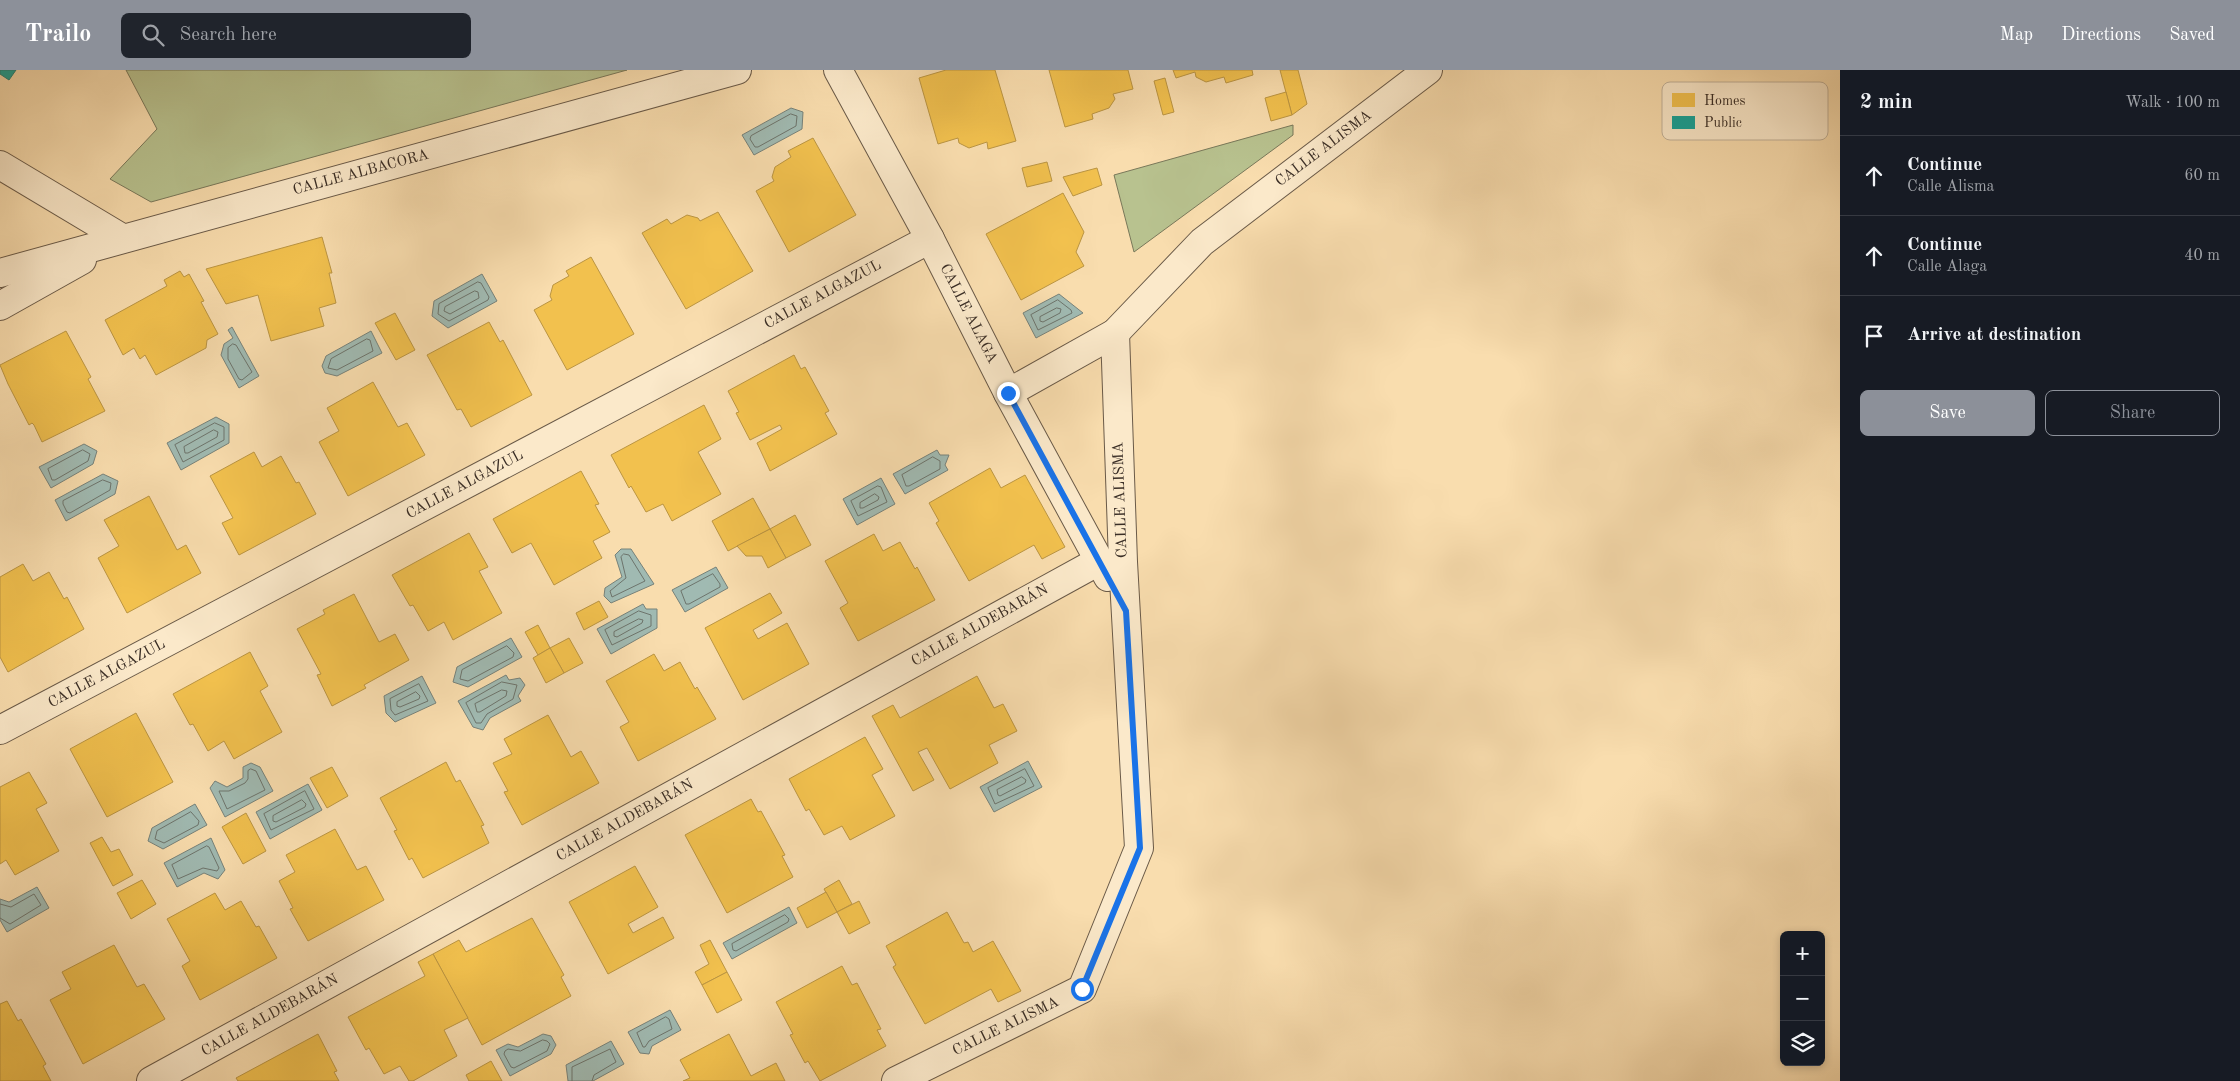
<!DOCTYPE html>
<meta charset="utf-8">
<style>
body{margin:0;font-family:"Old Standard TT",serif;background:#20242c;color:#f1f3f6}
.controls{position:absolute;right:15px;bottom:15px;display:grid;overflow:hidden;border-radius:8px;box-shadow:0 2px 8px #0003}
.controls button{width:45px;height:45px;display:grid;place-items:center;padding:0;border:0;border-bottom:1px solid #363941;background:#171b24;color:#f1f3f6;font:25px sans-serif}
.stop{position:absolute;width:15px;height:15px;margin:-11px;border:4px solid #1a73e8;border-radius:50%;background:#fff}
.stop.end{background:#1a73e8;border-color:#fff;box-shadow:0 1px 5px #0008}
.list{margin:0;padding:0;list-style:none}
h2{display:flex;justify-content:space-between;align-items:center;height:65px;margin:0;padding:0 20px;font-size:21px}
h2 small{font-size:16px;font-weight:400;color:#9ea1a6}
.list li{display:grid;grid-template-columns:32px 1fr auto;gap:15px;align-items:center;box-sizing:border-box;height:80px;padding:0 20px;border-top:1px solid #363941}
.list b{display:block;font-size:19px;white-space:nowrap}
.list p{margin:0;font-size:16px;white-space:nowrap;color:#9ea1a6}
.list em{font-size:16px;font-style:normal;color:#9ea1a6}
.actions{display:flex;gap:10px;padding:15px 20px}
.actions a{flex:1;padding:11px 0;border:1px solid #8c9099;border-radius:8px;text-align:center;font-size:18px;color:#8c9099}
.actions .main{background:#8c9099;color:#fff}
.icon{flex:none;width:28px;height:28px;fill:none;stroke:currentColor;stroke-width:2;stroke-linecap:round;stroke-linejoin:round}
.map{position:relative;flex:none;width:1840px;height:1011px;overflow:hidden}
header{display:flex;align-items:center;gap:30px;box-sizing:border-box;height:70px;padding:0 25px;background:#8c9099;color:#fff}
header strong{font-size:24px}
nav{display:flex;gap:28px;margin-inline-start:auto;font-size:18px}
.search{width:350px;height:45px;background:#20242c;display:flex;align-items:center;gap:12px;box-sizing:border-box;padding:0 18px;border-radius:8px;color:#9ea1a6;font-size:19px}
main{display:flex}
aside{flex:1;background:#171b24}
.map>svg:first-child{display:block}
</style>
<header>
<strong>Trailo</strong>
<div class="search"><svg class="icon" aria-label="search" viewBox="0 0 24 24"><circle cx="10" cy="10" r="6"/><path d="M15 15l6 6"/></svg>Search here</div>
<nav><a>Map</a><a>Directions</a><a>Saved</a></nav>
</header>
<main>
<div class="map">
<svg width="1840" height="1011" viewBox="0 0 1840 1011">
<rect width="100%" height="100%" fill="#f9ddae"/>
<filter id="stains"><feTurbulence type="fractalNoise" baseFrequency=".004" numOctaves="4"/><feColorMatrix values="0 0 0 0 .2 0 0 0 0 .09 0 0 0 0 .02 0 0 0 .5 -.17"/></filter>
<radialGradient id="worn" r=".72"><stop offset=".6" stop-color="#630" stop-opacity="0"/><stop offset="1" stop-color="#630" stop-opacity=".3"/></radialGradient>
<!-- green -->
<g fill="#b8c28f" stroke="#79785a">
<path d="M126,0H627L151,132L110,109L157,59Z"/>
<path d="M1293,55V65L1134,182L1114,105Z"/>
</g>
<!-- water -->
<g fill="#a0bab2" stroke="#77827a">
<path d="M791,38L803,42L802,59L754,85L742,65Z"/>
<path d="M482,204L497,231L448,258L432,246L434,231Z"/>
<path d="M1059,224L1083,243L1036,268L1023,243Z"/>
<path d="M232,257L259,306L239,318L221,285L224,274L233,268L228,260Z"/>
<path d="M371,261L382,283L337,306L325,303L322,296L326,286Z"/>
<path d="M216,347L229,354V373L181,400L167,373Z"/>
<path d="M84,374L97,381L93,394L51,418L39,397Z"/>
<path d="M937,380L940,385H949L945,395L948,400L905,424L893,404Z"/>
<path d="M103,404L118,411L115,424L66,451L55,430Z"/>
<path d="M881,408L895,434L857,455L843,429Z"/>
<path d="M621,479H631L654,514L611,533L604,526L605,518L622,507L615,485Z"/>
<path d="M716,497L728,518L685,542L672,520Z"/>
<path d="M643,534L646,539H657V558L611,584L597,559Z"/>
<path d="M511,568L522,587L468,617L453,612L457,597Z"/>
<path d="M506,605L509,610L520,608L525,615L518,626L521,631L490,648L483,660L473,657L458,631Z"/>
<path d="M422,606L436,633L395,652L386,643L384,626Z"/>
<path d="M1028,691L1042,717L994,742L980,717Z"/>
<path d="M251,693L260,697L273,721L225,747L210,718L215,711L227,717L243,708V697Z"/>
<path d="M308,714L322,740L270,769L256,742Z"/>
<path d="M195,734L207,755L163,779L148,771L152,758Z"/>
<path d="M211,768L225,800L218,809L204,803L177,817L164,793Z"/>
<path d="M37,817L49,838L7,862L0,850V829L9,832Z"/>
<path d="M789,837L797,853L732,889L723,873Z"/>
<path d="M670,940L681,960L652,976L649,984L640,983L628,962Z"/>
<path d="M543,964L551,966L556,975L551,984L510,1006L496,980L508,974L518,977Z"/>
<path d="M611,971L624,994L593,1011H568L566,995Z"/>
</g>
<!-- homes -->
<g fill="#f2c14e" stroke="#bb9542">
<path d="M946,0H995L1016,71L988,79L987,72L969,78L959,73L958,68L938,74L919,8Z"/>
<path d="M1049,0H1128L1133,19L1113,24L1115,29L1109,38L1092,44L1093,49L1065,57Z"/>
<path d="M1173,0H1252L1253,5L1226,13L1224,7L1206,12L1196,7L1195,2L1176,8Z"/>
<path d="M1280,0H1298L1307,34L1292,45Z"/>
<path d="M1165,8L1174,42L1163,45L1154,11Z"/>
<path d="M1286,22L1292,45L1271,51L1265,28Z"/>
<path d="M813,68L856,145L789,182L756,121L774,111L772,107L775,97L791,87L788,81Z"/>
<path d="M1047,92L1052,111L1027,117L1022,98Z"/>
<path d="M1097,98L1102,115L1073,126L1063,107Z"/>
<path d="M1063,123L1084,162L1076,182L1084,196L1021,230L986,164Z"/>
<path d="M718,142L753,201L686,239L642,163L667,149L671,154L687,145L698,148L700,151Z"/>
<path d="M322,167L332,203H329L336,233L319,238L324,256L271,271L258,225L226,234L206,199Z"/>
<path d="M591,187L634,264L567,300L534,240L552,230L550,226L553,215L569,206L566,201Z"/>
<path d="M180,201L184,207L189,204L204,231L201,232L218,264L207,270L206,278L156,305L145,285L140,289L134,278L123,285L105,250L167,216L164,210Z"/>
<path d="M395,243L415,280L396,290L375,253Z"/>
<path d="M489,252L500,272L503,270L532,325L471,357L461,339L457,340L427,285Z"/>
<path d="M66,261L91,307L88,309L105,341L42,372L34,355L32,353L29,355L8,314L0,295Z"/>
<path d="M794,285L801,299L805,297L829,341L825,343L837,364L770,401L757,373L782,359L780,355L750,370L736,343L739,342L728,321Z"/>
<path d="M373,312L398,357L407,353L425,385L348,426L319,372L339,361L327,338Z"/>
<path d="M704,335L721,369L698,382L721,424L672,451L663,434L646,442L631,416L629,418L611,385Z"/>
<path d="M254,382L262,397L281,386L296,413L299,412L316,444L239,485L222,453L233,448L210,406Z"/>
<path d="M990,398L1001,418L1025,405L1065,477L1042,489L1034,475L969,511L936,453L939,451L929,433Z"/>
<path d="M581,401L599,434L595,435L610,462L593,471L602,488L554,515L531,473L512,483L493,449Z"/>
<path d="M149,426L177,480L186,475L201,503L127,543L98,488L119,476L104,450Z"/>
<path d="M753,428L770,459L728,481L712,451Z"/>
<path d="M795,445L811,475L786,488L770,459Z"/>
<path d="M770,459L786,488L768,498L762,486H746L737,476Z"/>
<path d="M469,463L488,497L479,501L502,543L453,570L444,552L428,561L413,535L410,536L392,505Z"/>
<path d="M874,464L883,481L900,472L915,499L917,497L935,530L858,571L840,538L848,533L825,491Z"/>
<path d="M23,494L33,511L49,502L64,529L67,527L84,559L8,602L0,587V507Z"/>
<path d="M770,523L782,543L753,560L758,569L787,553L809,594L743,630L705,558Z"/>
<path d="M354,524L379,572L395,564L409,590L364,615L366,618L332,636L317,605L321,604L297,559L325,544L323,540Z"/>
<path d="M599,531L608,547L584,560L576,543Z"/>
<path d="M538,555L550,578L538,585L525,562Z"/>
<path d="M569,568L583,593L564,603L550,578Z"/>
<path d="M550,578L564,603L546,613L533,588Z"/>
<path d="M250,582L268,616L260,621L282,662L234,689L224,671L208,681L193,654L190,655L173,624Z"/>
<path d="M654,584L664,601L680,592L695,619L697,617L716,649L638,691L620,657L629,652L606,611Z"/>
<path d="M977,606L994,638L1003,634L1017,661L989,675L998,693L950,719L927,678L918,682L934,710L913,721L872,646L893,635L900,648Z"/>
<path d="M136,643L173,712L107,747L70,679Z"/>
<path d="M548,645L571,687L581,681L599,713L522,755L504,722L508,721L493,693L512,684L504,669Z"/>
<path d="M865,667L883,699L872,705L895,746L850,770L842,756L824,765L809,739L806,741L789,709Z"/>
<path d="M446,692L456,712L460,710L484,755L481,756L489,773L423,808L412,788L409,790L394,761L397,760L380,728Z"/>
<path d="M332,697L348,726L327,738L310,708Z"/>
<path d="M29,702L47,733L36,739L59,781L15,805L6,790L0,794V717Z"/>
<path d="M751,729L758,742L761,741L785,785L782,786L793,807L727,843L685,765Z"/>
<path d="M246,743L266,781L243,794L222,757Z"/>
<path d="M335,759L357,800L366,796L384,830L308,871L290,839L293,838L279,811L295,802L286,785Z"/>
<path d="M102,767L111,782L119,779L133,805L113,816L90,773Z"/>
<path d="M635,796L658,837L628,854L633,863L663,847L674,868L608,904L569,832Z"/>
<path d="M142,810L156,834L131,849L117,823Z"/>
<path d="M839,810L852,834L837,842L824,819Z"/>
<path d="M826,822L837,842L807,858L797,838Z"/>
<path d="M215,823L225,840L241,831L256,857L259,856L277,888L200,930L182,896L190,891L167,849Z"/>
<path d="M859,831L870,853L849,864L837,842Z"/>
<path d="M947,842L964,873L968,872L973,882L993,871L1021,921L998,932L991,919L925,954L893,897L896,895L886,876Z"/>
<path d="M532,848L564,905L561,907L571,926L482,975L433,884L459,870L466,882Z"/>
<path d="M710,870L727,902L702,915L695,902L709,894L700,875Z"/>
<path d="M114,875L137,917L144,914L165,949L83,994L50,930L71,919L62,902Z"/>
<path d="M433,884L468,948L444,960L457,986L413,1011H409L400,996L384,1004L369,978L366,980L348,947L425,906L418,892Z"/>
<path d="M842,896L852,915L857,913L881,959L877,960L886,976L820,1011L808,991L805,993L790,965L793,964L776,932Z"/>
<path d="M727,902L742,930L717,943L702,915Z"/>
<path d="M7,931L18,951L21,949L46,994L43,996L51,1011H0V934Z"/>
<path d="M318,964L337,1001L334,1002L339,1011H238L236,1008Z"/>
<path d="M729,964L751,1006L776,993L785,1011H683L690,1008L680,990Z"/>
<path d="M491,991L502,1011H469L466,1005Z"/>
</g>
<!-- public -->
<path fill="#17a398" stroke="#228076" d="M0,0H16L9,10L0,4Z"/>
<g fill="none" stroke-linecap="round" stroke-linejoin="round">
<!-- shore -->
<g stroke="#6d746c" stroke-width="1">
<path d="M791,44L797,46L796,56L758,77H755L750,69L751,66Z"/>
<path d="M478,212L481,213L489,227L488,230L449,251L438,244L439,234Z"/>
<path d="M475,221L478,222L479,228L450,244L444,241L445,237Z"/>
<path d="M1058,230L1071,240L1072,243L1038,260L1031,245Z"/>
<path d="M1057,238L1061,239L1060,243L1043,252L1040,251V247Z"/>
<path d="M367,269L370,270L373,281L337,300L328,298L331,289Z"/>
<path d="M233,274L236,275L252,302L242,310L239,309L228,289V278Z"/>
<path d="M215,353L224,357V370L183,392L175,375Z"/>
<path d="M214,360L218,362L217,367L188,383H185L184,377Z"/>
<path d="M83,380L90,384L88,391L55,410H52L48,399Z"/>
<path d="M933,387L940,391V399L909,416H906L902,405Z"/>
<path d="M103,410L111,413L110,420L70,443L67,442L63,434V431Z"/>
<path d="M878,416L881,417L887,432L858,446L851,431Z"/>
<path d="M875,424L879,427L878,430L863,438H860V433Z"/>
<path d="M624,484L629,485L645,511L612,527L610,521L626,508L621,487Z"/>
<path d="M713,504L720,514V517L689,534H686L681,521Z"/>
<path d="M639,541L651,545V556L612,575L605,560Z"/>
<path d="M639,549L643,550L642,553L617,567L614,566V562Z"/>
<path d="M507,576L514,583L513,587L468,611L460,609L462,600Z"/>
<path d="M502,612L517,615L513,629L487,644L481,653H476L466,633Z"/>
<path d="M419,614L428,631L395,645L391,640L390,629Z"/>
<path d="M502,620L507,621L506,626L480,642H477L475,634Z"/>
<path d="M416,622L420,626L419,629L400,637L397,636V632Z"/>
<path d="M251,699L256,701L265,720L227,739L219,721H229L245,713L248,709V701Z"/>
<path d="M1025,699L1034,716L995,734L988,718Z"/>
<path d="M1022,707L1026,710L1025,713L1000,726L998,725L997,720Z"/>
<path d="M305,721L314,739L271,760L264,744Z"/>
<path d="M302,730L306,734L305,737L276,752L273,751V746Z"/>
<path d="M191,742L199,751L198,755L164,773L155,769L157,761Z"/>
<path d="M207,776L209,777L219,798L217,801L203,798L178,809L172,795Z"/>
<path d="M0,834L11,837L34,824L41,835L10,854L0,848"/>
<path d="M785,845L789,849L788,852L736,881L733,880L732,874Z"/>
<path d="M666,947L669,949L672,959L649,971L645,977H643L637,963Z"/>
<path d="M543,970L547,971L550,974L547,981L514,998L511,997L504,984L505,981L508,979L520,981Z"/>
<path d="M572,1011V997L610,979L616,992L594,1005L592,1011"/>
</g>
<defs>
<g id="minor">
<path d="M838,0L930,169L1008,323L1108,507"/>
<path d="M0,95L122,168"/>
<path d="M0,203L737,0"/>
<path d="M0,236L82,190"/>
<path d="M1008,323L1115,263L1202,172L1428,0"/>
<path d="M0,660L930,169"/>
<path d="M151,1011L1099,491"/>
<path d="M896,1011L1082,919L1139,778L1123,492L1115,263"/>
</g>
</defs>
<!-- minor casing -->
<use href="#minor" stroke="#6a5a48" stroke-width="30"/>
<!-- minor -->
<use href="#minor" stroke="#fbe9ca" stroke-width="28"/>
</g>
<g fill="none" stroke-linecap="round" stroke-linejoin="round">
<!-- route -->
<path stroke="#1a73e8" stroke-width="6" d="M1008,323L1126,541L1140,778L1082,919"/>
</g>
<g text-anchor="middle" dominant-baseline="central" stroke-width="5" stroke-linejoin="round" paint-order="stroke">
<!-- street labels -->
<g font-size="15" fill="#3a2e26" stroke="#fbe9ca">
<text transform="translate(1324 79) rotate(-37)">CALLE ALISMA</text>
<text transform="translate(361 103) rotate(-15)">CALLE ALBACORA</text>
<text transform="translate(823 225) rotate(-28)">CALLE ALGAZUL</text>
<text transform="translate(968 244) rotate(63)">CALLE ALAGA</text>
<text transform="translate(465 415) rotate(-28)">CALLE ALGAZUL</text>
<text transform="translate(1121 430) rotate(-92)">CALLE ALISMA</text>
<text transform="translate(980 556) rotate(-29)">CALLE ALDEBARÁN</text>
<text transform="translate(107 604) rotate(-28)">CALLE ALGAZUL</text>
<text transform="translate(625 751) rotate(-29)">CALLE ALDEBARÁN</text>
<text transform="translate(270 946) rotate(-29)">CALLE ALDEBARÁN</text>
<text transform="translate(1006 957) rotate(-26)">CALLE ALISMA</text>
</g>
</g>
<!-- legend -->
<rect x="1662" y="12" width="166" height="58" rx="8" fill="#fbe9ca" stroke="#c1b199" stroke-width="1"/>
<rect x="1672" y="23" width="23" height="14" fill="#f2c14e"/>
<rect x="1672" y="46" width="23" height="13" fill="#17a398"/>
<g font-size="14" fill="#3a2e26">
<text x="1704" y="35">Homes</text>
<text x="1704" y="57">Public</text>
</g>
<rect width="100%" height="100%" filter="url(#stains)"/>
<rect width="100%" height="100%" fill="url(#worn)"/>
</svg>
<div class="controls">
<button>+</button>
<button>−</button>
<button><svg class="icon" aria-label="layers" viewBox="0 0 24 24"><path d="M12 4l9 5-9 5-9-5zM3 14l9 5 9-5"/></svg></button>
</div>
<div class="stop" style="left:1082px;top:919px"></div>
<div class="stop end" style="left:1008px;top:323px"></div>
</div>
<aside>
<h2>2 min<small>Walk · 100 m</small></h2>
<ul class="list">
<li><svg class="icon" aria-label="ahead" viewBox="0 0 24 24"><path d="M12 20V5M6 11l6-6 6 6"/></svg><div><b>Continue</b><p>Calle Alisma</p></div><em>60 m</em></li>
<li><svg class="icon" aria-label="ahead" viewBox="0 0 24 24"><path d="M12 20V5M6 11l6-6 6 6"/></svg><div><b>Continue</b><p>Calle Alaga</p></div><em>40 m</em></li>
<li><svg class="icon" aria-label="arrive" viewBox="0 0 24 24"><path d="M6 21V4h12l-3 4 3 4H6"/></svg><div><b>Arrive at destination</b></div></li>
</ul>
<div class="actions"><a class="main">Save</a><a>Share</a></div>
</aside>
</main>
